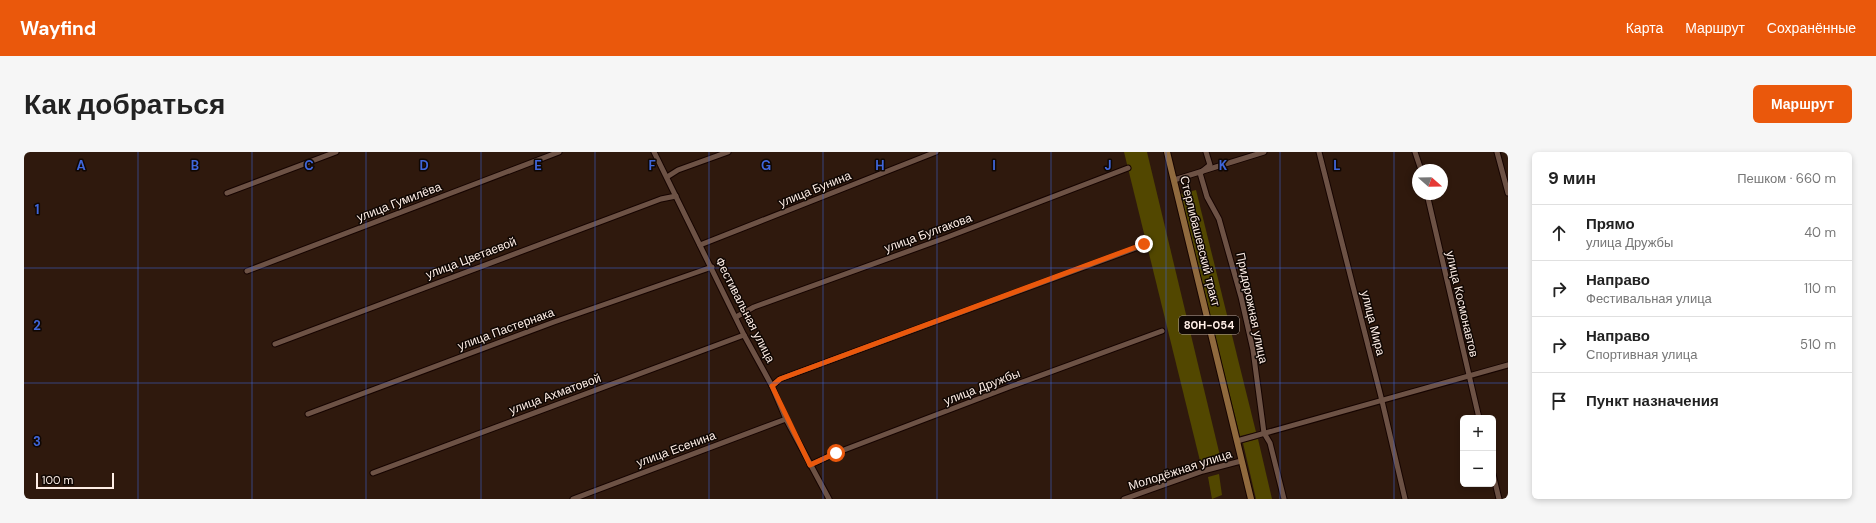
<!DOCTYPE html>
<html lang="ru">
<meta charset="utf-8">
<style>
body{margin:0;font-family:"DM Sans",sans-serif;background:#f6f6f6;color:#222}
.controls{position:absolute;right:12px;bottom:12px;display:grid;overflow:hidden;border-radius:6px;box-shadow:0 2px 6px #0003}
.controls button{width:36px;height:36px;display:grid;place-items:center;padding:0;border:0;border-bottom:1px solid #e0e0e0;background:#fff;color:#222;font:20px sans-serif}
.compass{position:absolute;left:1388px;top:12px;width:36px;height:36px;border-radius:50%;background:#fff;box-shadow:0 2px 6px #0003;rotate:110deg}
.scale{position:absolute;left:12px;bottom:10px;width:78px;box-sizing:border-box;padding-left:4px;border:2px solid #feeee6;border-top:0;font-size:11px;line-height:14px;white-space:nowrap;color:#feeee6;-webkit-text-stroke:3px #100703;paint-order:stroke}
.stop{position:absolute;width:12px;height:12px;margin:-9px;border:3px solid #ea580c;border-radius:50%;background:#fff}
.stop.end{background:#ea580c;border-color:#fff;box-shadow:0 1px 4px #0008}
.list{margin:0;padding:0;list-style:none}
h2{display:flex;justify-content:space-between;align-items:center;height:52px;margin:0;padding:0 16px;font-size:17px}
h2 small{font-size:13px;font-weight:400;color:#767676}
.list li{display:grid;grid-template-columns:26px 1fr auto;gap:12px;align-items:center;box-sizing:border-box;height:56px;padding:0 16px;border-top:1px solid #e0e0e0}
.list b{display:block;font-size:15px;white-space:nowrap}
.list p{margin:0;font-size:13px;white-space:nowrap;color:#767676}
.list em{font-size:13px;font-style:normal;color:#767676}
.icon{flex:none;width:22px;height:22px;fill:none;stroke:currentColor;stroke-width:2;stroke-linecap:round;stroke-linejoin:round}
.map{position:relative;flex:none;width:1484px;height:347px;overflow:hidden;border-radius:6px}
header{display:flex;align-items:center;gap:24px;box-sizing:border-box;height:56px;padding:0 20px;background:#ea580c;color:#fff}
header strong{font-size:19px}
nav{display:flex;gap:22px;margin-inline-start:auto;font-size:14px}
.intro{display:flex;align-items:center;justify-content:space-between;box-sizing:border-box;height:96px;padding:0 24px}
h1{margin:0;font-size:28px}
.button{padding:10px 18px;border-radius:6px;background:#ea580c;color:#fff;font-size:14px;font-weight:700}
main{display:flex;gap:24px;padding:0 24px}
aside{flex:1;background:#fff;border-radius:6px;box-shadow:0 2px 6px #0003}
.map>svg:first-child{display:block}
</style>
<header>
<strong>Wayfind</strong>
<nav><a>Карта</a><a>Маршрут</a><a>Сохранённые</a></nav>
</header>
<div class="intro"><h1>Как добраться</h1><a class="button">Маршрут</a></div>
<main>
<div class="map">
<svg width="1484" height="347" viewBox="0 0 1484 347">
<rect width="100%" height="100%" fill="#2f190d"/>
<!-- forest -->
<g fill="#524700">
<path d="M1100,0H1123L1197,308L1178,317Z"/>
<path d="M1172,38L1232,280L1216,284L1156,42Z"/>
<path d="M1234,287L1248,347H1232L1219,291Z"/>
<path d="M1195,322L1198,343L1188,347L1184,325Z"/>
</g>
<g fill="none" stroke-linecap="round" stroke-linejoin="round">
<defs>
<g id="minor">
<path d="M630,0L720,183L748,234L762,267L805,347"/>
<path d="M1182,0L1186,13L1176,21L1183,45L1195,67L1217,145L1229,198L1240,281L1246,291L1260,347"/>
<path d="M1295,0L1358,249L1381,347"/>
<path d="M1391,0L1397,18"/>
<path d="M1473,0L1484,41"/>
<path d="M643,25L654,18L704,0"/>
<path d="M1150,28L1240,0"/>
<path d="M203,41L312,0"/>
<path d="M1403,42L1455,266"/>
<path d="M676,93L912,0"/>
<path d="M223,119L535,0"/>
<path d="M712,165L730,155L921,86L1104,16"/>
<path d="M251,192L637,47L652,44"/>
<path d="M748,234L756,227L1120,93"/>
<path d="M284,262L530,170L688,115"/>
<path d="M1213,289L1484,213"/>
<path d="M786,313L812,301L988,234L1138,179"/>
<path d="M349,321L720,183"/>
<path d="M1469,322L1475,347"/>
<path d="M549,347L762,267"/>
<path d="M1100,347L1179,319L1217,309"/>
</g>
<path id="major" d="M1143,0L1227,347"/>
</defs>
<!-- minor casing -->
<use href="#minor" stroke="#160400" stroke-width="7"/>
<!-- major casing -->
<use href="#major" stroke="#160400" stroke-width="8"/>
<!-- minor -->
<use href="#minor" stroke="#6d5245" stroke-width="5"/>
<!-- major -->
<use href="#major" stroke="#906a3e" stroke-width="6"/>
</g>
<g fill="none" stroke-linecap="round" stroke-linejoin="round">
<!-- route -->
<path stroke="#ea580c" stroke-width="5" d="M812,301L786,313L748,234L756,227L1120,92"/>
</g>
<!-- grid -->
<path fill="none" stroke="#3f66da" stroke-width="1" stroke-opacity="0.55" d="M114,0V347M228,0V347M342,0V347M457,0V347M571,0V347M685,0V347M799,0V347M913,0V347M1027,0V347M1142,0V347M1256,0V347M1370,0V347M0,116H1484M0,231H1484"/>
<g text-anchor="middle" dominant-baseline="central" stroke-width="3" stroke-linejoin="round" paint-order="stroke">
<!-- shield labels -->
<rect fill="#100703" stroke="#b7a9a2" stroke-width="1" x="1155" y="164" width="60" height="18" rx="3"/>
<g font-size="11" font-weight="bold" fill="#feeee6">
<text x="1185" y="173">80Н-054</text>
</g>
<!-- street labels -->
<g font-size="12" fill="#feeee6" stroke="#100703">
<text transform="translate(791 37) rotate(-22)">улица Бунина</text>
<text transform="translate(375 50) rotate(-21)">улица Гумилёва</text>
<text transform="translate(904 81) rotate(-20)">улица Булгакова</text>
<text transform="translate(1176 89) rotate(76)">Стерлибашевский тракт</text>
<text transform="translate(447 106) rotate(-21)">улица Цветаевой</text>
<text transform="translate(1438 152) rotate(77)">улица Космонавтов</text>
<text transform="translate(1228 156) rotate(78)">Придорожная улица</text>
<text transform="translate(721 158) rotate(63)">Фестивальная улица</text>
<text transform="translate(1349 171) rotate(76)">улица Мира</text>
<text transform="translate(482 177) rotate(-20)">улица Пастернака</text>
<text transform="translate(958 235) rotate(-21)">улица Дружбы</text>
<text transform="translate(531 242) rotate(-20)">улица Ахматовой</text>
<text transform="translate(652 297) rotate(-20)">улица Есенина</text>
<text transform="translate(1156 318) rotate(-18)">Молодёжная улица</text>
</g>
</g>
<g font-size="13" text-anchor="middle" font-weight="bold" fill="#3f66da" stroke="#100703" stroke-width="3" stroke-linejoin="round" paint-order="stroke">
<text x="57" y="18">A</text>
<text x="171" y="18">B</text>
<text x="285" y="18">C</text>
<text x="400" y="18">D</text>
<text x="514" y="18">E</text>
<text x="628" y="18">F</text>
<text x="742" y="18">G</text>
<text x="856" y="18">H</text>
<text x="970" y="18">I</text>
<text x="1084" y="18">J</text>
<text x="1199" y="18">K</text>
<text x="1313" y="18">L</text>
<text x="13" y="62">1</text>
<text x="13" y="178">2</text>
<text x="13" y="294">3</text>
</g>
</svg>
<div class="controls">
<button>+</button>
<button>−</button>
</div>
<svg class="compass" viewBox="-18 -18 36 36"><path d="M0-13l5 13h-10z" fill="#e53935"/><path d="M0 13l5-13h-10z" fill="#767676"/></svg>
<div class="scale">100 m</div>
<div class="stop" style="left:812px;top:301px"></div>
<div class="stop end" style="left:1120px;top:92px"></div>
</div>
<aside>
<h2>9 мин<small>Пешком · 660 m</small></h2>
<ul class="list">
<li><svg class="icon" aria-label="ahead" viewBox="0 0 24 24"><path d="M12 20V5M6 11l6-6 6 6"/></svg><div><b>Прямо</b><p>улица Дружбы</p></div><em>40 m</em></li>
<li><svg class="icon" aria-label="right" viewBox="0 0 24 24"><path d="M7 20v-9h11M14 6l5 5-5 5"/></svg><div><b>Направо</b><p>Фестивальная улица</p></div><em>110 m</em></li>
<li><svg class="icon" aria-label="right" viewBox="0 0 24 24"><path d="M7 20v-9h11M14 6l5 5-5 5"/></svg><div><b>Направо</b><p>Спортивная улица</p></div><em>510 m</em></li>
<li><svg class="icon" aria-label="arrive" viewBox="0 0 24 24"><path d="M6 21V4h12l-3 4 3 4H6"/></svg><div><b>Пункт назначения</b></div></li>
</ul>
</aside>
</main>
